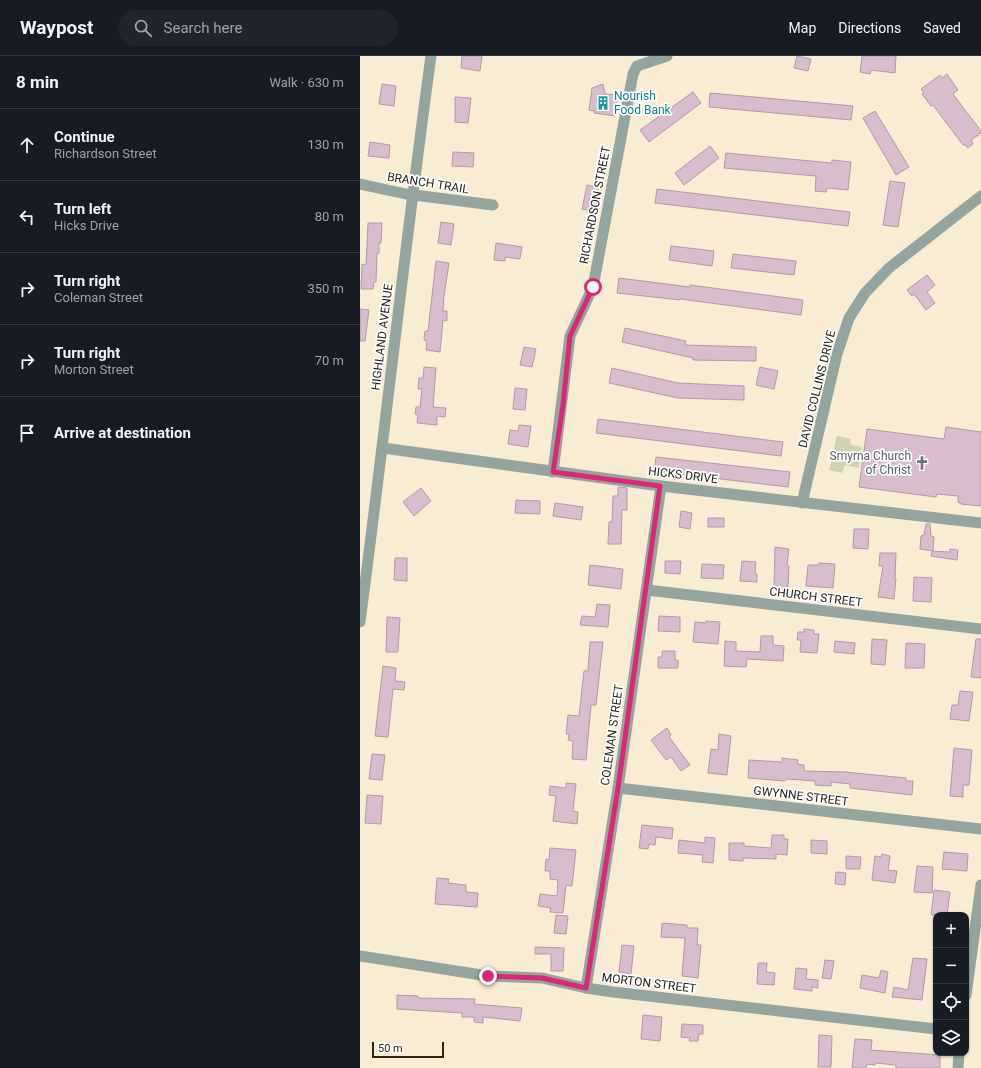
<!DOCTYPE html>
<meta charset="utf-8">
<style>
body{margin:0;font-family:Roboto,sans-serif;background:#20242c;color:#f1f3f6}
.controls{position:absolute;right:12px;bottom:12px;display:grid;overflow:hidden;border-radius:8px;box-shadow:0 1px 3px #0004}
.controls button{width:36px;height:36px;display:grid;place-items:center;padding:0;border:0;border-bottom:1px solid #363941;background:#171b24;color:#f1f3f6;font:20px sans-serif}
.scale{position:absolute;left:12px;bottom:10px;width:72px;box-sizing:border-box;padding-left:4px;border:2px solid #28241b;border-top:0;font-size:11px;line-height:14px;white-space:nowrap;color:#28241b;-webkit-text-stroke:3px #fff;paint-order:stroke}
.stop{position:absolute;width:12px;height:12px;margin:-9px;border:3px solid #db2777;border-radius:50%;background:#fff}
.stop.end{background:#db2777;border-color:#fff;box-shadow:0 1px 4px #0008}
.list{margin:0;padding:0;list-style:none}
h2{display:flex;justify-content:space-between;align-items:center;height:52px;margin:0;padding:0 16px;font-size:17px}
h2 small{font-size:13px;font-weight:400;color:#9ea1a6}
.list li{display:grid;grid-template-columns:26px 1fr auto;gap:12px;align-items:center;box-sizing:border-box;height:72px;padding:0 16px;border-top:1px solid #363941}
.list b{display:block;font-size:15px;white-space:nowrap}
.list p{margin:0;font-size:13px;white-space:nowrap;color:#9ea1a6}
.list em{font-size:13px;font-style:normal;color:#9ea1a6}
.icon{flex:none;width:22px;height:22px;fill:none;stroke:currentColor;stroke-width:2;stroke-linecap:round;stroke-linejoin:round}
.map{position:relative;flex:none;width:621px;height:1012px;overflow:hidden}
header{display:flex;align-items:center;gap:24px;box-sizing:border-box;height:56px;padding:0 20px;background:#171b24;border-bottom:1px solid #363941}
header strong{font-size:19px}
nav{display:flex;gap:22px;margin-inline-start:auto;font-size:14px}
.search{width:280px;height:36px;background:#20242c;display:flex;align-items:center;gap:10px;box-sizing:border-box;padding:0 14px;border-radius:22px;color:#9ea1a6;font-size:15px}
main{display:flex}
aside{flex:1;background:#171b24}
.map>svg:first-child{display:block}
</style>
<header>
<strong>Waypost</strong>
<div class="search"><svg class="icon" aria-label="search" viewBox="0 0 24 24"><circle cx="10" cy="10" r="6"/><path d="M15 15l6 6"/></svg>Search here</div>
<nav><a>Map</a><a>Directions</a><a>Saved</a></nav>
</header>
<main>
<aside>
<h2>8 min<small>Walk · 630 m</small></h2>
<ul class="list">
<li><svg class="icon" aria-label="ahead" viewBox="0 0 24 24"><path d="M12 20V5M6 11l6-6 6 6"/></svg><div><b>Continue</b><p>Richardson Street</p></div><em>130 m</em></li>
<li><svg class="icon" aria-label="left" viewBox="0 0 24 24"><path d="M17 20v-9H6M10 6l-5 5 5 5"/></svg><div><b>Turn left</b><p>Hicks Drive</p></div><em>80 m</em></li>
<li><svg class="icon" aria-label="right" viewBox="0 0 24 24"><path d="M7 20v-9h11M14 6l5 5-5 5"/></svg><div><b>Turn right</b><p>Coleman Street</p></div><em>350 m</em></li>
<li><svg class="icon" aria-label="right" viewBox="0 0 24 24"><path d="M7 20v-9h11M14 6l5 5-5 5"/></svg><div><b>Turn right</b><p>Morton Street</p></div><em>70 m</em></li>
<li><svg class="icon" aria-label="arrive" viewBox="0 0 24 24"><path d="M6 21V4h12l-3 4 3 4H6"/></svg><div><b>Arrive at destination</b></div></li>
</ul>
</aside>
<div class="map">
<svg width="621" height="1012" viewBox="0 0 621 1012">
<rect width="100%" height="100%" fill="#f8edd2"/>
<!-- green -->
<path fill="#d0d3b0" d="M477,380L491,383L490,387L492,389L502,391L499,412L485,409L482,417L469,414Z"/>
<!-- building -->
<g fill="#d7bdcd" stroke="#b399a9">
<path d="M102,0H122L120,15L101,12Z"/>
<path d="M437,0L451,3L448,15L434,12Z"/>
<path d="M502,0H536L535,17L511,14L510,18L500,16Z"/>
<path d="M587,18L598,34L593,38L621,75V77L611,84L613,88L608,92L605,89H603L573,49L571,50L562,38L564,37L561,33L580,19L582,22Z"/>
<path d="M22,28L36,30L34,50L19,48Z"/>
<path d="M243,28L245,38L258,39L255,60L234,57V55L229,54L232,32Z"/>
<path d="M333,36L341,47L289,86L280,74Z"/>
<path d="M350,37L493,50L491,64L349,51Z"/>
<path d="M95,41L111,42L108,67L95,66Z"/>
<path d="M515,55L549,111L536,119L503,62Z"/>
<path d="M10,86L30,89L29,102L8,100Z"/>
<path d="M350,90L359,102L324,129L315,117Z"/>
<path d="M93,96L114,97L113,111L92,110Z"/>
<path d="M366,97L472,107V104L491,106L488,134L467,132L466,136L455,135L456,120L364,112Z"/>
<path d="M530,125L545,127L538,171L523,169Z"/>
<path d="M227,129L239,132L235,156L222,153Z"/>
<path d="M297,133L490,156L488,170L295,147Z"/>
<path d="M81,166L94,168L91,189L78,187Z"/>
<path d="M8,167H22L21,187H19V197H17L16,226H14L13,233H1L2,208L6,209Z"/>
<path d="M136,187L162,191L160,203L145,201V205L134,204Z"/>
<path d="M311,190L354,195L352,210L309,204Z"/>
<path d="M373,198L436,205L434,219L371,212Z"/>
<path d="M76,205L89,207L84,240L83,255H87V265L83,264L80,296L66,294L67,285L64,284L65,275H68Z"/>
<path d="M567,219L575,229L567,236L575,247L566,254L554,238L552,240L547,234Z"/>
<path d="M259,222L330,231V229L443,244L441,259L320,243V244L257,237Z"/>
<path d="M0,253L9,254L5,285H0Z"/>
<path d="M265,272L326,285L325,289L396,291V305L333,304V302L262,286Z"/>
<path d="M164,291L176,293L172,311L160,309Z"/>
<path d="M64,311L76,312L73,351L86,352L85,361L77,360V369L57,367L58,359L55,358L56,351H60L62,333H58L59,322H63Z"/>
<path d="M400,311L418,315L414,333L396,329Z"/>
<path d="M252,312L318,327L384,330V344L318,342L249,327Z"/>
<path d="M155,332L167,333L165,354L153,353Z"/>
<path d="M238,363L423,386L421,400L236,377Z"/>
<path d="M159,369L171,370L168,391L148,388L150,374L158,375Z"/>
<path d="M586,371L621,376V450L601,448L598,446V440L577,438L576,441L499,431L507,373L584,383Z"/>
<path d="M296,401L430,416L428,431L294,415Z"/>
<path d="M258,431L267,432V454H262L261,488H248L249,466H252L253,440H258Z"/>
<path d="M61,432L71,445L54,460L43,446Z"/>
<path d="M156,444L180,445V458L155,457Z"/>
<path d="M195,447L223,451L221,464L193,460Z"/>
<path d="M321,455L332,457L330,473L319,471Z"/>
<rect x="348" y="462" width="16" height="9"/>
<path d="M566,468H570L571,480L574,481L573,495L560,493L561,480L564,479Z"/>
<path d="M494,473H509L508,493L493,492Z"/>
<path d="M415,491L429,493L427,510H429L428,531H414Z"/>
<path d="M590,493L598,494L597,504L571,500L572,495L590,496Z"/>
<path d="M520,497H536L535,522L536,523L534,543L518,541L523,510H519Z"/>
<path d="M35,502H47V525L34,524Z"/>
<path d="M305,505H321L320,518L305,517Z"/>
<path d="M382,505L396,506L395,518H397V526L380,525Z"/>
<path d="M459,507L475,508L473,532L446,530L448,509H459Z"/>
<path d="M342,508L364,509L363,523L341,522Z"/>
<path d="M230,509L263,513L261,533L228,529Z"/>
<path d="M554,521L572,522L571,546L553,545Z"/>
<path d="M237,548L250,549L248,571L220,569L222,560L235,561Z"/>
<path d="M299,560L320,561V576L298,575Z"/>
<path d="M27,561L40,562L38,596H26Z"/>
<path d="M346,565L360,566L358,588L333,586L335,566L346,567Z"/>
<path d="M444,573L454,574V578H459L457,597L440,596L441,584H437L438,576H444Z"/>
<path d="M401,580H413V589L424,590L423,605L387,603L386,611L364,610L365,585L376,586V595L400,596Z"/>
<path d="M512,583L527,584L525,609L511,608Z"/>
<path d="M616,583H621V622L611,621Z"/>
<path d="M475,585L495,587L494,598L474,596Z"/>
<path d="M230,586H243L236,649H231L226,704L212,703L213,685L208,684L209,678H206L208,659L219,660L224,615H228Z"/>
<path d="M546,587L565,588L564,612H545Z"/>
<path d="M302,595H315V604H318V612H298V601H302Z"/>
<path d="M23,610L36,612L35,625L45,626L44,634L33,633L28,681L15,680Z"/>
<path d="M600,635L613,636L609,665L590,663L592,649H598Z"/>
<path d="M307,672L311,679L309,681L330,709L321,715L311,701L306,704L291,684Z"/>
<path d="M359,678L371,680L367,719L348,717L351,693L358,694Z"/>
<path d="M594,692L612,694L609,729H603V741L590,740Z"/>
<path d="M12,698L25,699L22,724L9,723Z"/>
<path d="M422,702L438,704L437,708L444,709V715L485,716L546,722V725H553L552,739L490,732V728L471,726V730L455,729V725L426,723L425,725L388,722L389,704L422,706Z"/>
<path d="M206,727L216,728L213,755L218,756L217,768L193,765L196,740L189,739L190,730L206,732Z"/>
<path d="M7,739L23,740L21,768L5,767Z"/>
<path d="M282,769L313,772L312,783L296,781L295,789L289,788L288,793L279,792Z"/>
<path d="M412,779H424V783H428L427,799L416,798V803L383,802V805L369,804V787H384V790L411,792Z"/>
<path d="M345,781L355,782L353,807L342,806L343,799L318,797L319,784L345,787Z"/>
<path d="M451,784L467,785V798L451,797Z"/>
<path d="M190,792L216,794L212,830L206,829L203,857L190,856L191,852L178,850L180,838L197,840L198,824L190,823V815H185L186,803L189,804Z"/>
<path d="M584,796L608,798L607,815L582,813Z"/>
<path d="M522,798L530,800L528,814L537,815L535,827L512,824L515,800L521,801Z"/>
<path d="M486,800L501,801L500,813H486Z"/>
<path d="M557,810L573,811L572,837L554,836Z"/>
<path d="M476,816L486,817L485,829L475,828Z"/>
<path d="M77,822L89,823L88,827L106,829V836L118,837L117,851L75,848Z"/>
<path d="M574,834L590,836L587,859H571Z"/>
<path d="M196,859L208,860L206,878L194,877Z"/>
<path d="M302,867L327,869V872H338L337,889H341L338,922L322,920L325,882L301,881Z"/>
<path d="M262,889L274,890L271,918L259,916Z"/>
<path d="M175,891L204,892L203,915H191V898H175Z"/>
<path d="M553,902L567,903L562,944L532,941L534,931L548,934Z"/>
<path d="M465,904L474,905L471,923L462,922Z"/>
<path d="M398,907H407L406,916L415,917L414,929L397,928Z"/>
<path d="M436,912L447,913L446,923L458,924V932L452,931V935L434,933Z"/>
<path d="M521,914L528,916L525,937L500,932L502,919L519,922Z"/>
<path d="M37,939L58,940V942L115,943L114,948L162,952L160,965L123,961V967L114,966V961H102V957L37,953Z"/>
<path d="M283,959L302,961L300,985L281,983Z"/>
<path d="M322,968L343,969V978H339L338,985H329L330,982L321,981Z"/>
<path d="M459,979L472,980L471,1011H458Z"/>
<path d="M495,983L512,984L511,994L580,999V1012H536V1009L515,1007V1009L507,1008L506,1012H492Z"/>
</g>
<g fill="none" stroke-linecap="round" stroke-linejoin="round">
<!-- minor -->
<g stroke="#93a59e" stroke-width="11">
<path d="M0,128L46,138L133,149"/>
<path d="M23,392L301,430L621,467"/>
<path d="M193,416L210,280L233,231L273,18L277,10L307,0"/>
<path d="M442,447L477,298L489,262L505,237L529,212L621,140"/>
<path d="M287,534L621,573"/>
<path d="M0,566C25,377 45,188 71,0"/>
<path d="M258,732L621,773"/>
<path d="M0,900L128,920L182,922L226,932L253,936L576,973"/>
<path d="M226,932L258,732L301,430"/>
<path d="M606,939L621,829"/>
<path d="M598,1012L599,997"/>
</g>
</g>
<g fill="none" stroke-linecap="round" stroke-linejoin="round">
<!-- route -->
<path stroke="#db2777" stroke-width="5" d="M128,920L182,922L226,932L258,732L300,430L193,416L203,349L210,280L233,231"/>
</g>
<!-- icons -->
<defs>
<symbol id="building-bare" viewBox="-9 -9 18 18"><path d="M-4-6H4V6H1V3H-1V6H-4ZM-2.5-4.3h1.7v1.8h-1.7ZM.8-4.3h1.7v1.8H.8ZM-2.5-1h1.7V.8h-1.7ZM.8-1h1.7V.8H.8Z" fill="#0f9aa8" stroke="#fff" stroke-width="2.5" paint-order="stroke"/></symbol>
<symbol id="church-bare" viewBox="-9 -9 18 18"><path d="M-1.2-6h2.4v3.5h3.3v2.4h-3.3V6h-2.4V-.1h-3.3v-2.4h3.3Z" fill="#6b7280" stroke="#fff" stroke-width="2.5" paint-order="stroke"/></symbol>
</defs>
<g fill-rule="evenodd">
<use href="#building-bare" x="233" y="37" width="20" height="20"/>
<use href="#church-bare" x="552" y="397" width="20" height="20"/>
</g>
<g text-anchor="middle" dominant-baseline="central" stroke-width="3.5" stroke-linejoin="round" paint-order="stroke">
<!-- culture labels -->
<g font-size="12" fill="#0d838f" stroke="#fff" text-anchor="start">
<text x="254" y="40">Nourish<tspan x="254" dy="14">Food Bank</tspan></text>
</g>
<!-- street labels -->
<g font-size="12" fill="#28241b" stroke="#fff">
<text transform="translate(68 127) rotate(9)">BRANCH TRAIL</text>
<text transform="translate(235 149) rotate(-79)">RICHARDSON STREET</text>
<text transform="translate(22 281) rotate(-83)">HIGHLAND AVENUE</text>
<text transform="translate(457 333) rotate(-76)">DAVID COLLINS DRIVE</text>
<text transform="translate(323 419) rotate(7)">HICKS DRIVE</text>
<text transform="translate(456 541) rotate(7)">CHURCH STREET</text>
<text transform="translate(252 679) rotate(-82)">COLEMAN STREET</text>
<text transform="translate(441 740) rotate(7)">GWYNNE STREET</text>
<text transform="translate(289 927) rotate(7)">MORTON STREET</text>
</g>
<!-- worship labels -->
<g font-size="12" fill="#5b616d" stroke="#fff" text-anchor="end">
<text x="551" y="400">Smyrna Church<tspan x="551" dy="14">of Christ</tspan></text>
</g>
</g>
</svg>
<div class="controls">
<button>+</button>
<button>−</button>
<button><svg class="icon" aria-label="locate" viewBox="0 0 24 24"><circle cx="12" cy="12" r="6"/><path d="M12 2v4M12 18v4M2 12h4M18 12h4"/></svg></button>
<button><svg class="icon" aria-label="layers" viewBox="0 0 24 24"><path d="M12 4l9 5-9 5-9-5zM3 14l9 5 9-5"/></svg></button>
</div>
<div class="scale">50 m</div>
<div class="stop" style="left:233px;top:231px"></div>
<div class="stop end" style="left:128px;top:920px"></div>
</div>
</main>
